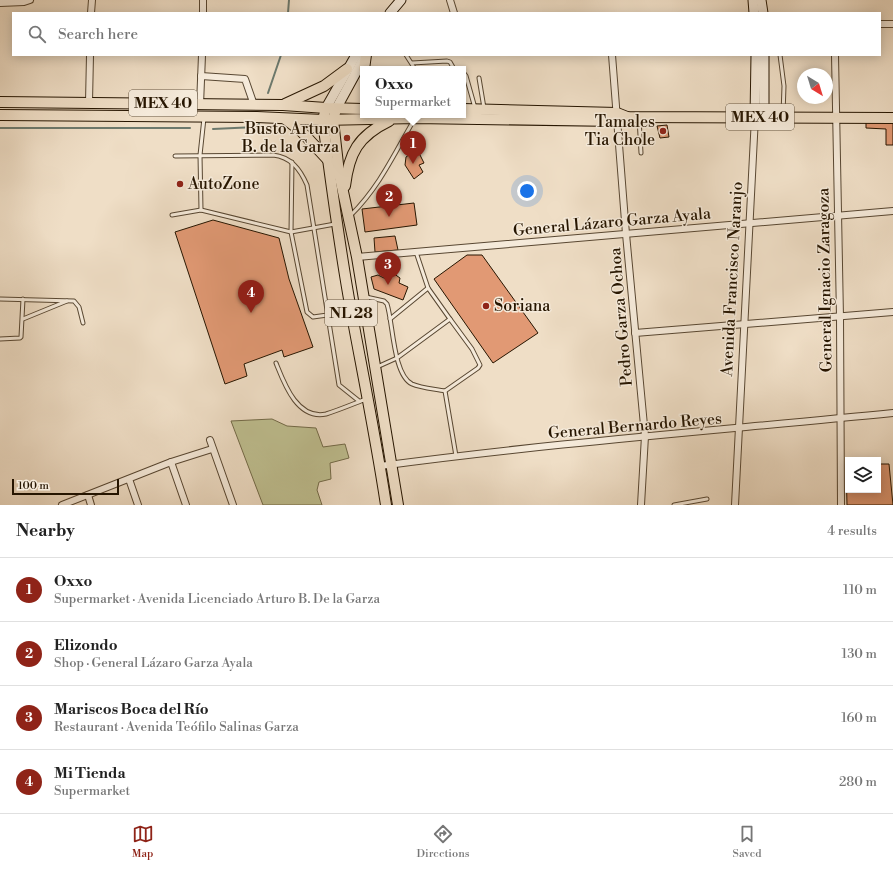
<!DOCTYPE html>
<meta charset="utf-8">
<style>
body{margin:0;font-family:"Libre Bodoni",serif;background:#f2f2f2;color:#222}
.controls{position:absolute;right:12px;bottom:12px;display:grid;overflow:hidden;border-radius:0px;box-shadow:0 2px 10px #0003}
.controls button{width:36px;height:36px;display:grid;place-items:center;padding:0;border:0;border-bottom:1px solid #e0e0e0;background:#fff;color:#222;font:20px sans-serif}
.compass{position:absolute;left:797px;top:68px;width:36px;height:36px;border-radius:50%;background:#fff;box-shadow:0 2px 10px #0003;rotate:142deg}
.scale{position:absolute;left:12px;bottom:10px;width:107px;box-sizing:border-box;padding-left:4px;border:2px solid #261500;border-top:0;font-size:11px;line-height:14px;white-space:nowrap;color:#261500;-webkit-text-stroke:3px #f5eada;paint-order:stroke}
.you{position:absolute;left:527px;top:191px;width:14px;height:14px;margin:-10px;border:3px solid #fff;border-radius:50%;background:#1a73e8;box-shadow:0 0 0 6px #1a73e833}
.badge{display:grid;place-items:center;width:26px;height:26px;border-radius:50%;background:#8f2418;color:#fff;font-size:13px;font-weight:700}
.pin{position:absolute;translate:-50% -33px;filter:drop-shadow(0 1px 2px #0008)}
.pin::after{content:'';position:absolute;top:21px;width:14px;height:12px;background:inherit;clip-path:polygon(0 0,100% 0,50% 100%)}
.popup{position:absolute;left:360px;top:66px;width:106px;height:52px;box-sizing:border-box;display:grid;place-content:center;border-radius:0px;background:#fff;filter:drop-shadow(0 1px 3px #0005);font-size:13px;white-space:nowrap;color:#767676}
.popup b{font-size:15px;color:#222}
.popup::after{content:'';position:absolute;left:50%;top:100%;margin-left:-8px;border:8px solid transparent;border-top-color:#fff}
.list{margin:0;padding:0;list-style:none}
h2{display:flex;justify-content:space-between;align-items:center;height:52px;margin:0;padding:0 16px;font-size:17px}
h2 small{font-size:13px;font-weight:400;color:#767676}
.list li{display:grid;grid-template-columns:26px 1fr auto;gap:12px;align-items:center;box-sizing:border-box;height:64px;padding:0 16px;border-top:1px solid #e0e0e0}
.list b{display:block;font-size:15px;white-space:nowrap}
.list p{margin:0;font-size:13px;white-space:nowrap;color:#767676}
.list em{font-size:13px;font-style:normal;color:#767676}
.icon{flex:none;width:22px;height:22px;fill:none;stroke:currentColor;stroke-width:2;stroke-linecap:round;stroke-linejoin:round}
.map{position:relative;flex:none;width:893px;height:505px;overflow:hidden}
.search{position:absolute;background:#fff;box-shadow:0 2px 10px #0003;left:12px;right:12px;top:12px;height:44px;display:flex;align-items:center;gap:10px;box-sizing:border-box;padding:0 14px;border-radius:0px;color:#767676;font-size:15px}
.sheet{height:308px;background:#fff}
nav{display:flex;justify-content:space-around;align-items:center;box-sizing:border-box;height:56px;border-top:1px solid #e0e0e0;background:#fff;font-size:11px;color:#767676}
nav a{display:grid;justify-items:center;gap:2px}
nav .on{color:#8f2418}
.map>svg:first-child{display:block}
</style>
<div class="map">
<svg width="893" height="505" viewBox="0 0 893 505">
<rect width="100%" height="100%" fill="#efdec6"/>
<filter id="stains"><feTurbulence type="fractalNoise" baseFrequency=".005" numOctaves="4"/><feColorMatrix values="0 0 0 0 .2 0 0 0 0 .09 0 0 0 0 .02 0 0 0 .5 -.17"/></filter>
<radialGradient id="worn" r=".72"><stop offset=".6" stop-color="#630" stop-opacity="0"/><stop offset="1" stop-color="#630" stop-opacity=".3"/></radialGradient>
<!-- green -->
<path fill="#bfc091" stroke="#726a48" d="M272,419L287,426L316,428L323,447L345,444L349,458L330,463L331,479L319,482L317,490L322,505H263L231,421Z"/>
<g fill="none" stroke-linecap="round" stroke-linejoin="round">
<!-- stream -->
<g stroke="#6c796d" stroke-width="2">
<path d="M288,13L289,0"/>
<path d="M268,93L281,55"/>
<path d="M0,128H190"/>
<path d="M213,129L256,127L259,124"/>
</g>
</g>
<!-- building -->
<g fill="#e19974" stroke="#261500">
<path d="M866,119H893V145H886V129L866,128Z"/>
<path d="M667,125L669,137L660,138L657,126Z"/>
<path d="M417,149L424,163L419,165L423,172L414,179L405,165L406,157Z"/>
<path d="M414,203L417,225L365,232L362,209Z"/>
<path d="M213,220L279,238L289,279L313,347L284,357L282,350L244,364L247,376L225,384L175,232Z"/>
<path d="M395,236L398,250L375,252L374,238Z"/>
<path d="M467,255H482L538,333L493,363L434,279Z"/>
<path d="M390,271L400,278L399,283L408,287L403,300L374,289L371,277L378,275L386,279Z"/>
<path d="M846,464H848V490H878V464H889L893,505H847Z"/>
</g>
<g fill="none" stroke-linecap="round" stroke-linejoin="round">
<defs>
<g id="service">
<path d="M406,55L415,69"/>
<path d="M780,55L784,86L783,115"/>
<path d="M412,63L447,61L450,62L454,69"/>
<path d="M463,72L466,76L475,108"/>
<path d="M479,78L484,108"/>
<path d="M639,118L641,153"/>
<path d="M175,156L273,155C291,157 300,169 307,185L339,385L359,401"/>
<path d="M292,162L291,232L307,312L313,317L349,312"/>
<path d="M201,210L200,155L204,118"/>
<path d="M172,215L201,210L291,232L335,224"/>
<path d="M351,215C380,186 394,154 414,120"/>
<path d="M416,252L428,288"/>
<path d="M366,297L384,301L387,304C393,322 393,375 412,384C421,388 435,389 445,391L478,368L480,365L472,349L450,319L397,358L377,367"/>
<path d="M0,299L74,301L79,307L83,323"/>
<path d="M23,319L67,301"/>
<path d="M390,319L428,288L450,319"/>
<path d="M0,339L20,338L21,337L23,299"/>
<path d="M276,363C284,383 297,420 326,414C339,410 353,404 366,399"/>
<path d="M445,391L456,456"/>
<path d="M674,505L707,499"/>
</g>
<g id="minor">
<path d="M450,0L454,13"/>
<path d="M0,3L24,2L30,0"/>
<path d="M91,13L92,0"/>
<path d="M203,13V0"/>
<path d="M880,24H893"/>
<path d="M612,55L626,234L645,436L641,505"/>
<path d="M835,55L840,317L841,505"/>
<path d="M201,76L245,79L254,105"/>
<path d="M89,102L90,55"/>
<path d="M200,105L202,55"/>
<path d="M357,257L893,211"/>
<path d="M635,333L893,312"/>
<path d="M210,440L233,505"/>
<path d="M171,462L186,505"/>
<path d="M380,466C550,443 722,430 893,413"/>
<path d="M129,479L138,505"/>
<path d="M88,495L91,505"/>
<path d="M62,505L171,462L212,449"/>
<path d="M735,505L755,117"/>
</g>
<g id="secondary">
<path d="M753,0L754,13"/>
<path d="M761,0L763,13"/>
<path d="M390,13L401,0"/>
<path d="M764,55V117"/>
<path d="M326,108L356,55"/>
<path d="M336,109L365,56"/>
<path d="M755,117L756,55"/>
</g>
<g id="primary">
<path d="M364,69L366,55"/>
<path d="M0,102L283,105L326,108L363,109"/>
<path d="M285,104L324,86L347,69"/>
<path d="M326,108L323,120L324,129C332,190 340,250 351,310C363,375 376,439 386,505"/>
<path d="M336,109L333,120L339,173L357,257L398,505"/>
<path d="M463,109L617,113L627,117L893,118"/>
<path d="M0,115L257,117L323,120L415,118L618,121L627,117"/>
<path d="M285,119L301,131L328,160"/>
<path d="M345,186C349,153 358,136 389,121"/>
</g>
</defs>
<!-- service casing -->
<use href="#service" stroke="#584732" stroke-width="5"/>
<!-- minor casing -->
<use href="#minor" stroke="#584732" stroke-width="8"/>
<!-- secondary casing -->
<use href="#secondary" stroke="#261500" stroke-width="11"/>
<!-- primary casing -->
<use href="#primary" stroke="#261500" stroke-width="12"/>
<!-- service -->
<use href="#service" stroke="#f5eada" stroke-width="3"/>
<!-- minor -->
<use href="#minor" stroke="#f5eada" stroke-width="6"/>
<!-- secondary -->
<use href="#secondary" stroke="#f5eada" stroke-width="9"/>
<!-- primary -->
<use href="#primary" stroke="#efdec6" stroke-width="10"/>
</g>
<!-- markers -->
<g fill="#8f2418" stroke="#f5eada" stroke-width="1.5">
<circle cx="663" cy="131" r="4"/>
<circle cx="347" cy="138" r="4"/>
<circle cx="180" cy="184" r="4"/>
<circle cx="486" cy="306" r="4"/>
</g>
<g text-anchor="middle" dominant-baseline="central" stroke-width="3" stroke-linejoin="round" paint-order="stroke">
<!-- shield labels -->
<g fill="#f5eada" stroke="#645541" stroke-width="1">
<rect x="129" y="90" width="68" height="26" rx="3"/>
<rect x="726" y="104" width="68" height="26" rx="3"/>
<rect x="325" y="300" width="52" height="26" rx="3"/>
</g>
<g font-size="15" font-weight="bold" fill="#261500">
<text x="163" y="103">MEX 40</text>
<text x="760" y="117">MEX 40</text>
<text x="351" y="313">NL 28</text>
</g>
<!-- poi labels -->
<g font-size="16" fill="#261500" stroke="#f5eada" text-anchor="end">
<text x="655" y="122">Tamales<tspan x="655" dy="18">Tia Chole</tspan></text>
<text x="339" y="129">Busto Arturo<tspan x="339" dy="18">B. de la Garza</tspan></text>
<text x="188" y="184" text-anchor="start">AutoZone</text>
<text x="494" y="306" text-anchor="start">Soriana</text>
</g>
<!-- street labels -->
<g font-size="16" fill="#261500" stroke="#f5eada">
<text transform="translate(612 222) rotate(-5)">General Lázaro Garza Ayala</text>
<text transform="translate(732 279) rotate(-87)">Avenida Francisco Naranjo</text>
<text transform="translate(825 280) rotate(-91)">General Ignacio Zaragoza</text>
<text transform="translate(621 317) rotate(-95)">Pedro Garza Ochoa</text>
<text transform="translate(635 426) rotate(-5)">General Bernardo Reyes</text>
</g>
</g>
<rect width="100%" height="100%" filter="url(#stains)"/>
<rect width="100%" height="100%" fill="url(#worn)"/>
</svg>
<div class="controls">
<button><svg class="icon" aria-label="layers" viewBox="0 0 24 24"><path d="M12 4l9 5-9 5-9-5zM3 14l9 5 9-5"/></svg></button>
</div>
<svg class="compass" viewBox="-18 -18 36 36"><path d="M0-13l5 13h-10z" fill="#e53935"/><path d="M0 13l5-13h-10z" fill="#767676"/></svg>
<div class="scale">100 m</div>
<div class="you"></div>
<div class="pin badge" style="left:413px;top:164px">1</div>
<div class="popup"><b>Oxxo</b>Supermarket</div>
<div class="pin badge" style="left:389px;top:217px">2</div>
<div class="pin badge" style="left:388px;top:285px">3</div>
<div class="pin badge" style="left:251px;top:313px">4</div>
<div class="search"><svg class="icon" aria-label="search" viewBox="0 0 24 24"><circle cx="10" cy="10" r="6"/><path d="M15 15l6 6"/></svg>Search here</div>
</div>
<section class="sheet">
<h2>Nearby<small>4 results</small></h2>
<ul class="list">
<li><span class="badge">1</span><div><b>Oxxo</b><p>Supermarket · Avenida Licenciado Arturo B. De la Garza</p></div><em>110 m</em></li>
<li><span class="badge">2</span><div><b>Elizondo</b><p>Shop · General Lázaro Garza Ayala</p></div><em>130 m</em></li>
<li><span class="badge">3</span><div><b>Mariscos Boca del Río</b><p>Restaurant · Avenida Teófilo Salinas Garza</p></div><em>160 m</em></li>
<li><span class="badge">4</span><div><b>Mi Tienda</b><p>Supermarket</p></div><em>280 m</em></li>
</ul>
</section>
<nav>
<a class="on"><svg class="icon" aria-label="map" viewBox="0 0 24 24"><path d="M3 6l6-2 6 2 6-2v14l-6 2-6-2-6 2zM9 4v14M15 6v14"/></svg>Map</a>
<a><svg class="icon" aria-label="directions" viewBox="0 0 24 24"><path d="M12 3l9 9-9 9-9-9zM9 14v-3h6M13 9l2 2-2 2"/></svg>Directions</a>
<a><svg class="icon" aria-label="saved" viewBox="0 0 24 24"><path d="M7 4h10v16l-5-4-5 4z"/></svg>Saved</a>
</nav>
